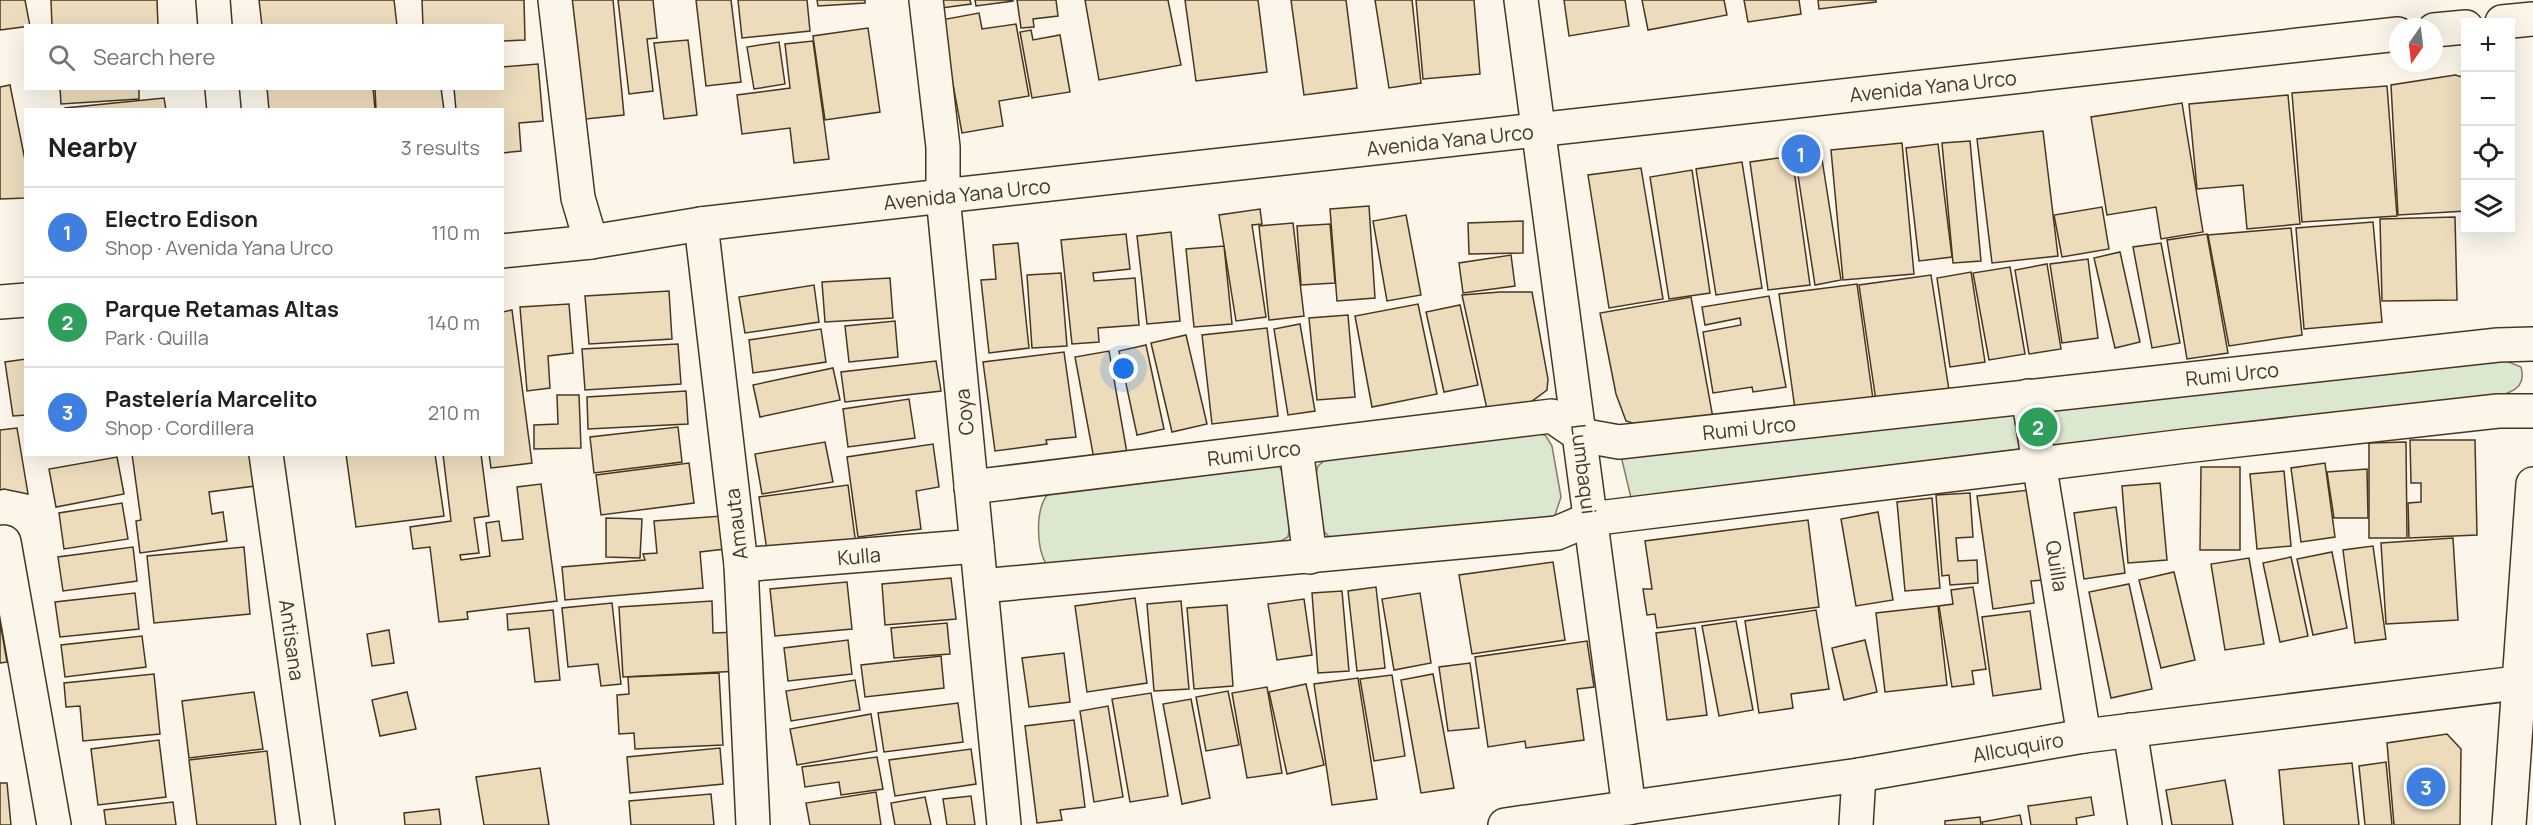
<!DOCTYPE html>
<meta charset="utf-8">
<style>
:root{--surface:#fff;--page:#f6f6f6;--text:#202124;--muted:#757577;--line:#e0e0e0;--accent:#d93025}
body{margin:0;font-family:Manrope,sans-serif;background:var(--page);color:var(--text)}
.controls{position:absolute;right:18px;top:18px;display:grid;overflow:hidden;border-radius:0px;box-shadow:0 6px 24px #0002}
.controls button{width:54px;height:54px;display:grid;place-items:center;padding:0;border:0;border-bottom:2px solid var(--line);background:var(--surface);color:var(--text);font:30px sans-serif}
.compass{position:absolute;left:2389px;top:18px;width:54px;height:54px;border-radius:50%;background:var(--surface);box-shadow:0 6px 24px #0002;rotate:194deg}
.you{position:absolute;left:1124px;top:369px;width:21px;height:21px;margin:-15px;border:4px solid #fff;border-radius:50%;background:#1a73e8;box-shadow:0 0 0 9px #1a73e833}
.badge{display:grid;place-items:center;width:39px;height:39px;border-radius:50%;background:var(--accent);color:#fff;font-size:20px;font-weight:700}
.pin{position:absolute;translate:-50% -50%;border:3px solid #fff;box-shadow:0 2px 6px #0006}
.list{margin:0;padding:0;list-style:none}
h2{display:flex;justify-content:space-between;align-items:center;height:78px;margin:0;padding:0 24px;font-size:26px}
h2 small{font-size:20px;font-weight:400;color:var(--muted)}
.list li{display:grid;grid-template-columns:39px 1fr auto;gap:18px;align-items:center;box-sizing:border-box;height:90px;padding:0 24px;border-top:2px solid var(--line)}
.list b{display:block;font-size:22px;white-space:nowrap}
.list p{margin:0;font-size:20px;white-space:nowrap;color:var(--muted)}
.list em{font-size:20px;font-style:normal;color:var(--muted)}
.icon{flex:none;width:33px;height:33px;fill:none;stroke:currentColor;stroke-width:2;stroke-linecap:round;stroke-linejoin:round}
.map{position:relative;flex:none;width:2533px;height:825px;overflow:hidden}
.search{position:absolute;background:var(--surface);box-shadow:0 6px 24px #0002;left:24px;top:24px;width:480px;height:66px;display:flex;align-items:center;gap:15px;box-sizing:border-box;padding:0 21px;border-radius:0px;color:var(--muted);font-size:22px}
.panel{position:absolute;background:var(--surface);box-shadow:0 6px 24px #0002;left:24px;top:108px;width:480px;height:348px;border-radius:0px}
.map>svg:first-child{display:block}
</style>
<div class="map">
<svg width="2533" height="825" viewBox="0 0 2533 825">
<rect width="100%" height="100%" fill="#fbf6e9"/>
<g fill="#dce7d0" stroke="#887966" stroke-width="1.5">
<path d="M2499,358L2521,367C2526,385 2515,392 2498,396L2037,447L1631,498L1621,456Z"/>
<path d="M1535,431L1546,436L1552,446L1561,497L1554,518L1341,543L1329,537L1321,528L1313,485L1318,466L1331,455Z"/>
<path d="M1279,465C1289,485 1293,516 1288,537L1274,545L1047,565C1036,549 1035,509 1048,494Z"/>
</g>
<g fill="#ecdcbc" stroke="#4a3520" stroke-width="1.5">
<path d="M0,0H25L30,26L0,30Z"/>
<path d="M51,0H157L158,26H52Z"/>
<path d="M259,0H394L397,26H262Z"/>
<path d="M422,0H524L525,40L502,41V26H423Z"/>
<path d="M565,0H613L624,115L576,120Z"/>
<path d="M618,0H653L657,38L647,39L653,91L629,94Z"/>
<path d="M696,0H731L741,82L706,86Z"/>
<path d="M738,0H807L810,31L742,38Z"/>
<path d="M817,0H865V3L818,6Z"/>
<path d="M933,0H970L971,4L934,9Z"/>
<path d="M975,0H1013V1L976,6Z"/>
<path d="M1017,0H1056L1058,16L1033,19L1034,27L1021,28Z"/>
<path d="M1085,0H1168L1181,65L1099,80Z"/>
<path d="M1185,0H1258L1267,72L1196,81Z"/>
<path d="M1291,0H1346L1357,88L1304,95Z"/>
<path d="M1375,0H1412L1421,83L1389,88Z"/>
<path d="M1416,0H1474L1480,74L1423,79Z"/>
<path d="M1564,0H1625L1629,26L1569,36Z"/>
<path d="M1642,0H1724L1727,15L1648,30Z"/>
<path d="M1744,0H1799L1801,14L1748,22Z"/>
<path d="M1818,0H1876V2L1819,9Z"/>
<path d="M979,13L982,29L1016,24L1029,96L999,101L1003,126L962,133L941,20Z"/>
<path d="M868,28L880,112L825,120L813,36Z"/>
<path d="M1031,30L1033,40L1060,35L1070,92L1032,98L1020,32Z"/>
<path d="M688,40L697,115L664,119L654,43Z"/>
<path d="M813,41L829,159L794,163L790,128L742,134L737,95L790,88L785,44Z"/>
<path d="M779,42L785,84L754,89L747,47Z"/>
<path d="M538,64L543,121L519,123L521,151L502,153V110H456L454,88H502V67Z"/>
<path d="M2455,75L2466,78V211L2398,215L2391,85Z"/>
<path d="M10,85L26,165V198L0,199V87Z"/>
<path d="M2387,86L2397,216L2302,222L2292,93Z"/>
<path d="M60,88H139V99L61,104Z"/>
<path d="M267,88H373L375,109L269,110Z"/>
<path d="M375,88H441L444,110H376Z"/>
<path d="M2288,95L2300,224L2247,229L2243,185L2197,189L2189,104Z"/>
<path d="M164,98L166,110H65V108Z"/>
<path d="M2182,103L2203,232L2161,239L2156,207L2107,215L2091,117Z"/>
<path d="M2043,131L2058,256L1992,263L1977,139Z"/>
<path d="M1970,141L1981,261L1953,263L1942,143Z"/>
<path d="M1902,143L1914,274L1843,280L1831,150Z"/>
<path d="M1938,144L1952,257L1919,261L1906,148Z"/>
<path d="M1821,153L1841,280L1815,285L1795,156Z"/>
<path d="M1792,156L1810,285L1768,290L1750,162Z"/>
<path d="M1742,162L1762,288L1716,295L1696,169Z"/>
<path d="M1641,168L1663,299L1609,308L1588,175Z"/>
<path d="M1692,170L1710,293L1669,299L1650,177Z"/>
<path d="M1369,206L1375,298L1337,301L1330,209Z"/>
<path d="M2102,207L2109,249L2062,257L2054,215Z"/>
<path d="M1260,209L1262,224L1252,225L1266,317L1236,321L1219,215Z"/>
<path d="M1406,215L1421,295L1387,301L1373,221Z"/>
<path d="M2455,217L2457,300L2382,301L2380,219Z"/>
<path d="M1523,221V253L1469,254L1468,223Z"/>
<path d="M2373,222L2382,322L2304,329L2296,228Z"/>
<path d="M1293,223L1304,316L1269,320L1259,226Z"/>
<path d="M1330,224L1335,283L1301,285L1297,226Z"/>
<path d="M2291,228L2302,335L2229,346L2208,235Z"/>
<path d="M1171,232L1180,321L1147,324L1137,236Z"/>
<path d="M1126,234L1130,269L1093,273L1094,281L1135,278L1139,325L1098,328L1099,342L1072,344L1061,240Z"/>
<path d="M2207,234L2228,353L2187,359L2167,240Z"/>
<path d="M1018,243L1029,348L989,353L981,280L996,279L993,245Z"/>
<path d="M2161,243L2180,343L2152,348L2133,247Z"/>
<path d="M1224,246L1232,324L1194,327L1186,249Z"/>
<path d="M2120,252L2140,342L2115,348L2094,258Z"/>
<path d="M1511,255L1515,286L1463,293L1459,263Z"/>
<path d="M2088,259L2098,338L2062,343L2050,264Z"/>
<path d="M2047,264L2061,349L2029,354L2015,270Z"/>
<path d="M2010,267L2025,354L1989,360L1973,273Z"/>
<path d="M1971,272L1985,362L1950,367L1937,278Z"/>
<path d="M1061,273L1067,346L1032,348L1027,275Z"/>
<path d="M1931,275L1949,390L1876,401L1859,285Z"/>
<path d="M890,278L893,318L825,322L822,282Z"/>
<path d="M1857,284L1873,399L1795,409L1779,294Z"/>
<path d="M814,285L819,322L745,333L739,297Z"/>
<path d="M669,291L672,339L589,344L585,296Z"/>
<path d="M1500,292H1532L1548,379L1547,390L1528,404L1487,409L1462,295Z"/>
<path d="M1769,296L1786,387L1753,392L1752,387L1713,393L1703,332L1741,325L1740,318L1705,325L1702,307Z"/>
<path d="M1691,297L1713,418L1642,426L1626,421L1616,394L1600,313Z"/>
<path d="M569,304L573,353L548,356L550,388L527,391L520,307Z"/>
<path d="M1418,304L1437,394L1372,407L1355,316Z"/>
<path d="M1460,305L1478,385L1444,392L1426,312Z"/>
<path d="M512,310L532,463L491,468L489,454H502V312Z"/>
<path d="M1348,315L1355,397L1317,400L1309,318Z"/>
<path d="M895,321L898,357L849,362L845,326Z"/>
<path d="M1300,324L1315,411L1288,415L1274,329Z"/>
<path d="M1267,328L1278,416L1212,424L1202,335Z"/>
<path d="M821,329L826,362L753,373L749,340Z"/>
<path d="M1186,335L1207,424L1172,432L1151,343Z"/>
<path d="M678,344L681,384L585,390L582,349Z"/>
<path d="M1146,345L1164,429L1137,435L1119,351Z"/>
<path d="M1109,351L1127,453L1094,459L1075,357Z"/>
<path d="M1064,352L1076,437L1046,440L1047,444L995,451L983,362Z"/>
<path d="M26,359V415L13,416L5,362Z"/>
<path d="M936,361L941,391L845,402L841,372Z"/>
<path d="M833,368L840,400L760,417L753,385Z"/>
<path d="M686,391L688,424L588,429L587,397Z"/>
<path d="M557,395H579L581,448L534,449V425L558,424Z"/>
<path d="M909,399L915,438L848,447L843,409Z"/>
<path d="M678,427L682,462L594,473L590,437Z"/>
<path d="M17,428L28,494L4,489L0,490V430Z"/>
<path d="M2410,440H2475L2477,535L2409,538L2408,503L2421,502V483H2411Z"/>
<path d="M825,442L833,482L762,494L755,454Z"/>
<path d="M2406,442L2407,538H2369V443Z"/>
<path d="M933,444L939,487L916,491L921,529L858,537L847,457Z"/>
<path d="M132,454H250L255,486L209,492L212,514L223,512L227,541L140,553L136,521L141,520Z"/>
<path d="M346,454H435L444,516L356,527Z"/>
<path d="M443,454H481L489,516L474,518L479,553L460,555L461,560L490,556L486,523L499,521L502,541L523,539L517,487L541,484L557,601L467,612L468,619L439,622L430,547L413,549L410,527L451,521Z"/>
<path d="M117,457L124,494L56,507L49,469Z"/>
<path d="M689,463L694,503L601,515L596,475Z"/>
<path d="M2325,463L2335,537L2301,542L2291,468Z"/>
<path d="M2201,467H2240V550H2200Z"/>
<path d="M2367,469L2368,518H2334L2327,472Z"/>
<path d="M2284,471L2291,546L2257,549L2250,474Z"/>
<path d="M2160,483L2167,560L2128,563L2122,486Z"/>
<path d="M848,485L856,545L768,557L759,497Z"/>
<path d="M2029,490L2042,580L2031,581L2034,603L1993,609L1977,496Z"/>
<path d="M1970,493L1973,537L1956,538L1958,561L1977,560L1978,583L1950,585L1949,575L1942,576L1936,495Z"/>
<path d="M1932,498L1940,588L1905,591L1897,502Z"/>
<path d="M122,503L128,539L64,549L59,513Z"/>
<path d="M2116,507L2125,573L2084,579L2074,513Z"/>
<path d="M1878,512L1893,600L1856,606L1841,519Z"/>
<path d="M722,516L725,549L700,552L703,588L565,600L562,567L645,560L643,554L657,553L654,521Z"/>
<path d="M606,518L642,519L640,558L606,557Z"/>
<path d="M1808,520L1819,607L1657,628L1655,614L1647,615L1643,589H1652L1645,541Z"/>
<path d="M2453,538L2458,620L2386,624L2381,543Z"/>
<path d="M2373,546L2386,639L2355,643L2343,550Z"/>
<path d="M133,547L137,581L63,591L58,557Z"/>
<path d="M244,547L250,614L154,623L147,556Z"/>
<path d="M2332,552L2347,628L2313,635L2297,559Z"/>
<path d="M2291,557L2308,636L2280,642L2263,563Z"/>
<path d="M2249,558L2264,644L2225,650L2211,564Z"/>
<path d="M1553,562L1565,640L1472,654L1459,575Z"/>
<path d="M2174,572L2195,660L2161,668L2139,580Z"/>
<path d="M951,578L956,619L885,625L882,584Z"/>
<path d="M847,582L852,629L775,636L770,589Z"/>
<path d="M2129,584L2152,689L2111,698L2089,592Z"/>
<path d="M1376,587L1385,668L1357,671L1348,591Z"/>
<path d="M1973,587L1986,669L1972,671L1974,684L1952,687L1939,606L1953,604L1951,590Z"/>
<path d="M1342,591L1349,671L1318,673L1312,593Z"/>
<path d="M135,593L139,629L60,637L55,602Z"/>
<path d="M1420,593L1431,663L1394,670L1382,599Z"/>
<path d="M1135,598L1147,683L1087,692L1075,606Z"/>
<path d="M1304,599L1312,655L1277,660L1268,604Z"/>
<path d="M712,601L713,633L738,632L740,671L623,677L619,607Z"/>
<path d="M1181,601L1189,689L1154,691L1147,604Z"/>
<path d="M612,603L621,684L601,686L598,664L568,667L562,608Z"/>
<path d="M1227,605L1233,686L1194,689L1187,608Z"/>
<path d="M1938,606L1947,685L1885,692L1876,613Z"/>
<path d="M553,610L560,680L535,682L529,628L508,630L507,614Z"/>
<path d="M1816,610L1829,689L1791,694L1793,708L1759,713L1745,621Z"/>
<path d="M2030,611L2041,689L1993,696L1982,617Z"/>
<path d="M1736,621L1753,710L1719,716L1702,626Z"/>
<path d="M0,622L7,662L0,663Z"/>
<path d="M947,623L950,654L894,658L891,628Z"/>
<path d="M1695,628L1707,715L1667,720L1656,633Z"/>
<path d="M389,630L394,663L372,666L367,634Z"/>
<path d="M142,636L146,667L65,677L61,645Z"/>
<path d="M848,640L852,674L788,681L784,648Z"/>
<path d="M1865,640L1877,692L1844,700L1832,648Z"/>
<path d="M1587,641L1594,687L1577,689L1584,740L1526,748L1525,741L1488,747L1475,657Z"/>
<path d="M1064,653L1070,702L1029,707L1022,658Z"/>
<path d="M941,656L944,688L865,697L861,665Z"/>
<path d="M1470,663L1479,728L1448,731L1439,667Z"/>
<path d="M719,673L723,745L635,749L634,733L619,734L617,695L629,694L628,677Z"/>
<path d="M154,674L160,734L83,741L80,706L66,707L64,683Z"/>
<path d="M1433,674L1454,788L1421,793L1401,680Z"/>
<path d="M1392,675L1405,756L1374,761L1360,679Z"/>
<path d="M1358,678L1377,799L1332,805L1314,684Z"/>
<path d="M855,680L860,710L791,721L786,691Z"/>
<path d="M1306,684L1324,765L1287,774L1269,692Z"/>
<path d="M1267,687L1282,773L1247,778L1232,693Z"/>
<path d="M1228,691L1239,745L1206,751L1196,697Z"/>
<path d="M254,692L263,749L189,758L182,701Z"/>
<path d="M407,692L416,729L380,736L372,700Z"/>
<path d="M1151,693L1168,796L1130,802L1112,699Z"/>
<path d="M1191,699L1210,798L1182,804L1163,704Z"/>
<path d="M958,703L963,742L884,752L878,713Z"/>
<path d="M1108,706L1123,797L1094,802L1080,711Z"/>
<path d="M871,714L877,751L797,765L790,729Z"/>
<path d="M1074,720L1085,807L1060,810L1062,820L1037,823L1025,726Z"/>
<path d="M2447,734L2461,749L2460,825H2394L2387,743Z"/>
<path d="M159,740L166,797L98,805L91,749Z"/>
<path d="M720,748L723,784L630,793L627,757Z"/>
<path d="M971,749L976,784L895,796L889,760Z"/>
<path d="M267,751L276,825H197L189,760Z"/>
<path d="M877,757L883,789L841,795L839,782L805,787L802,767Z"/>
<path d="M2386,762L2392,825H2365L2359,766Z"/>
<path d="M2352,763L2359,825H2284L2279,770Z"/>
<path d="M540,768L549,825H484L476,777Z"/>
<path d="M2225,780L2233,825H2172L2166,790Z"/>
<path d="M0,783H7L11,825H0Z"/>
<path d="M876,792L881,825H810L806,803Z"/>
<path d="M711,794L714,825H631L629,801Z"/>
<path d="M971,796L975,825H947L943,799Z"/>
<path d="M925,797L931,825H895L891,803Z"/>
<path d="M2091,797L2094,815L2076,818L2077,825H2031L2028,806Z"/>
<path d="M173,802L176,825H106L104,810Z"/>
<path d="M439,809L441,825H405L404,813Z"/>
<path d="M2020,815L2022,825H1983L1982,822Z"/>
<path d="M1980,817L1981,825H1945V821Z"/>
</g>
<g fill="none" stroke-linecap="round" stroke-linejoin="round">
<g stroke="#4a3520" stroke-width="36">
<g id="minor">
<path d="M213,0L215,26"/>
<path d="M555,0L578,198L591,242"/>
<path d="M926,0L943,147V196L1004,825"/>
<path d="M1521,0L1629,808"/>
<path d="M2502,22L2533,19"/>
<path d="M2434,30L2466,27"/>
<path d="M222,88L224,110"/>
<path d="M701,224L741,565L753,825"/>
<path d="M502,251L591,242L701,224L943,196L2398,34"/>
<path d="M0,302L26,300"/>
<path d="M2028,396L2084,736"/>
<path d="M1296,448L1310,557"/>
<path d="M266,454L318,825"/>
<path d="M971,487L1552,416L1580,435L1619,442L2498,345L2533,344"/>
<path d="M4,542L54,825"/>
<path d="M741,565L977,546"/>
<path d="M981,586L1557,533L1590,519L2185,446L2498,411H2533"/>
<path d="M2130,730L2145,825"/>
<path d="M1505,825L1859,775L2084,736L2533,681"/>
<path d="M1856,825L1859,775"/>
<path d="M2509,825L2533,484"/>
</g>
</g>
<use href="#minor" stroke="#fbf6e9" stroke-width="33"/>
</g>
<g text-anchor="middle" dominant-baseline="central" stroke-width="4.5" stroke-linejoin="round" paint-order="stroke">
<g font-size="20" fill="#4a3520" stroke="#fbf6e9">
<text transform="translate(1933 86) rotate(-6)">Avenida Yana Urco</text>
<text transform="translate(1450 140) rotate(-6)">Avenida Yana Urco</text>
<text transform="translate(967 194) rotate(-6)">Avenida Yana Urco</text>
<text transform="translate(2232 374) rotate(-6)">Rumi Urco</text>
<text transform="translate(964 412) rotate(-96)">Coya</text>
<text transform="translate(1749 428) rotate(-6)">Rumi Urco</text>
<text transform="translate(1254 453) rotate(-7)">Rumi Urco</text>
<text transform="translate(1584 469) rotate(83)">Lumbaqui</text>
<text transform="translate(736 524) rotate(-97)">Amauta</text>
<text transform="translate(859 556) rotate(-5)">Kulla</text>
<text transform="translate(2057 566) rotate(81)">Quilla</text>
<text transform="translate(292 640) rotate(82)">Antisana</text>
<text transform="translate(2018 747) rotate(-10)">Allcuquiro</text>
</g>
</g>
</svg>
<div class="controls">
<button>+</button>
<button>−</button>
<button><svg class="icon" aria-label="locate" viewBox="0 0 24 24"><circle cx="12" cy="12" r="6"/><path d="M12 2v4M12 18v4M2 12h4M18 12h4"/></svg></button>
<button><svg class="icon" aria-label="layers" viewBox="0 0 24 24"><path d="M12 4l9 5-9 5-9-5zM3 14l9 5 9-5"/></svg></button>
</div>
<svg class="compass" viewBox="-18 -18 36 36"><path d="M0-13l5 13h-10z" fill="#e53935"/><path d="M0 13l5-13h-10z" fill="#757577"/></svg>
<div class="you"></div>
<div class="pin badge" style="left:1801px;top:154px;background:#3f7fe0">1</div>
<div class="pin badge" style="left:2038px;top:427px;background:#2e9e5b">2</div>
<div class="pin badge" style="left:2426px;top:787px;background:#3f7fe0">3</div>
<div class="search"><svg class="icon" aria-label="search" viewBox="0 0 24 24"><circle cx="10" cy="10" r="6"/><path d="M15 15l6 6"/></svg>Search here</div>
<section class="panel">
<h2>Nearby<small>3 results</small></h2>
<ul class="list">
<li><span class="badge" style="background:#3f7fe0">1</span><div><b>Electro Edison</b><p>Shop · Avenida Yana Urco</p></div><em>110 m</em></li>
<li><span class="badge" style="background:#2e9e5b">2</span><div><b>Parque Retamas Altas</b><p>Park · Quilla</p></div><em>140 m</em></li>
<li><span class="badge" style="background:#3f7fe0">3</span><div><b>Pastelería Marcelito</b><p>Shop · Cordillera</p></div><em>210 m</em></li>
</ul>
</section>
</div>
